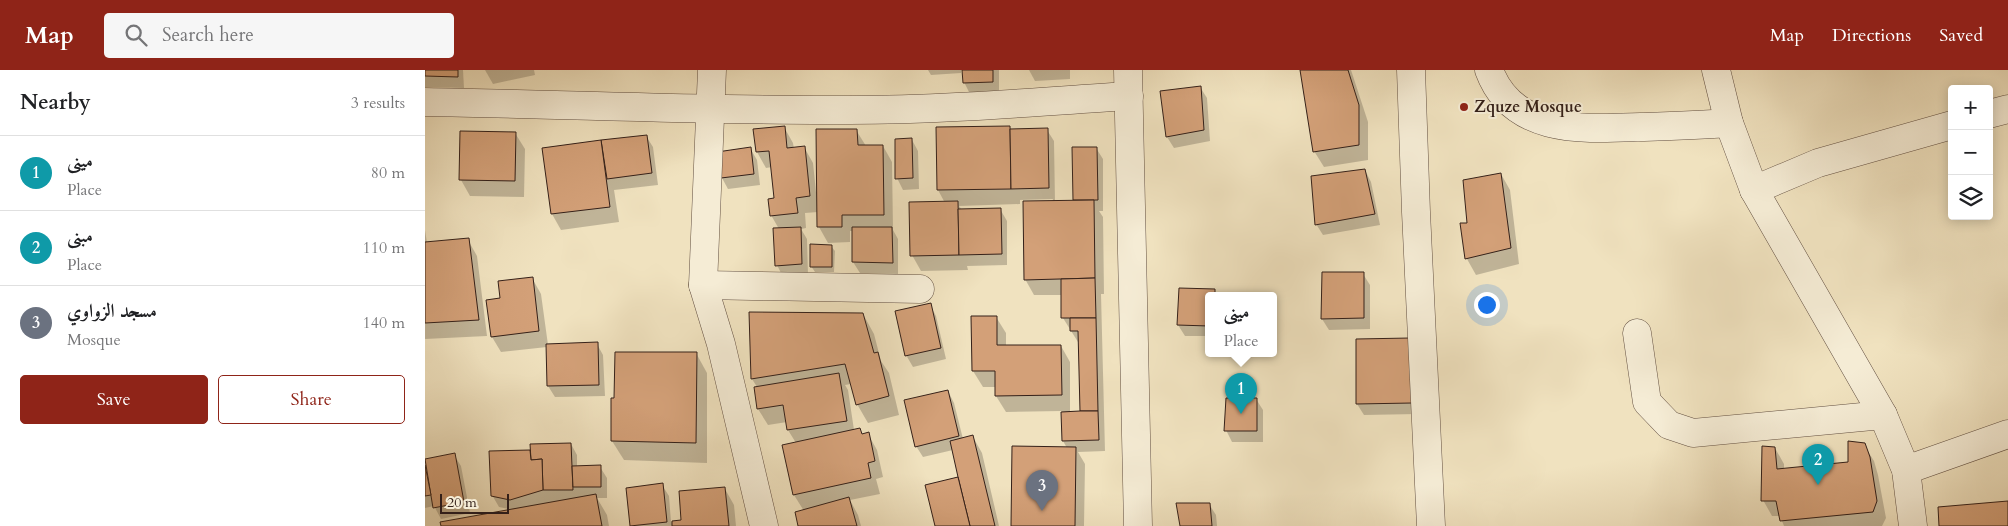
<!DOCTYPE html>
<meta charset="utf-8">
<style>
:root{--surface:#fff;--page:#f6f6f6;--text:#202124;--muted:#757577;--line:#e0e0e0;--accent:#8f2418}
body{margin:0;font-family:Cardo,Amiri,serif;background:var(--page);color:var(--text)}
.controls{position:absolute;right:15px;top:15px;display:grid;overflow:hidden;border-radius:5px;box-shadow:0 2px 12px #0003}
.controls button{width:45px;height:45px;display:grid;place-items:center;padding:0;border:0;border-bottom:1px solid var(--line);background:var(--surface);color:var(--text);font:25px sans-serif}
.scale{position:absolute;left:15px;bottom:12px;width:69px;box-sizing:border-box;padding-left:5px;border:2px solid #342019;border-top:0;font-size:14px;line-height:18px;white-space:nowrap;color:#342019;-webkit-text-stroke:4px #f5ecd5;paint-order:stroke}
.you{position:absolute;left:1061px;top:234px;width:18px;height:18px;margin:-12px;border:4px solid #fff;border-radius:50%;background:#1a73e8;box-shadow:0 0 0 8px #1a73e833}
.badge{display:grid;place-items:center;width:32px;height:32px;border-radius:50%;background:var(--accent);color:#fff;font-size:16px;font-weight:700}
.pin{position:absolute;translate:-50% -41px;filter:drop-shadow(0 1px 2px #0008)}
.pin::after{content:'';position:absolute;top:26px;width:18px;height:15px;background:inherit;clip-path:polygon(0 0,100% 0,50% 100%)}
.popup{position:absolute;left:780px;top:222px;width:72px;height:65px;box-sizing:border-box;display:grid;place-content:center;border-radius:5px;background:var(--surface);filter:drop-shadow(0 1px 4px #0005);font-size:16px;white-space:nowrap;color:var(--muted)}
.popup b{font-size:19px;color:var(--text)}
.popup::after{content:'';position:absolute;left:50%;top:100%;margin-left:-10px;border:10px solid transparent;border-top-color:var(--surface)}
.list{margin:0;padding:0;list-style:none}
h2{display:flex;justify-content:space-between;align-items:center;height:65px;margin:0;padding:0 20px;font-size:21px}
h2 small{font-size:16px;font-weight:400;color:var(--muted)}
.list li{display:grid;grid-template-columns:32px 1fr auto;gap:15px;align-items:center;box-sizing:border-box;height:75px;padding:0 20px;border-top:1px solid var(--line)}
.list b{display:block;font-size:19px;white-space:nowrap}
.list p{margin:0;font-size:16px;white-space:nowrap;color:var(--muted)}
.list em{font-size:16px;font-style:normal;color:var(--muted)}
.actions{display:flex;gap:10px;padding:15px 20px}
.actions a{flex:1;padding:11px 0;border:1px solid var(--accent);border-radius:5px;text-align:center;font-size:18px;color:var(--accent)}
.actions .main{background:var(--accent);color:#fff}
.icon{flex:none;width:28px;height:28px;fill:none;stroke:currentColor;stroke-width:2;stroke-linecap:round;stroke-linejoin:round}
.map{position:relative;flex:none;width:1583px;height:456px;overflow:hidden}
header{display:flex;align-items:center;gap:30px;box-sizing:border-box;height:70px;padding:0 25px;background:var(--accent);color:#fff}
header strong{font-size:24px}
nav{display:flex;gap:28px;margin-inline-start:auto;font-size:18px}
.search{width:350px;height:45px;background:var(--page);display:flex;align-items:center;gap:12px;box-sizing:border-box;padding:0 18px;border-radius:5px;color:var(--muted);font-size:19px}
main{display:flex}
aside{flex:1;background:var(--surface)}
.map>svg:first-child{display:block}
</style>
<header>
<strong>Map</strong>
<div class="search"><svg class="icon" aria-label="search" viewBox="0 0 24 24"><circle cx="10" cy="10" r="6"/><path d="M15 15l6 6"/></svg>Search here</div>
<nav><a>Map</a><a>Directions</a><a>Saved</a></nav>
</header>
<main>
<aside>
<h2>Nearby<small>3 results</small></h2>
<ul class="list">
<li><span class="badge" style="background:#0f9aa8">1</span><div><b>مينى</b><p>Place</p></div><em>80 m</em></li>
<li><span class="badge" style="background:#0f9aa8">2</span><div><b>مبنى</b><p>Place</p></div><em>110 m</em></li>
<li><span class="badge" style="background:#6b7280">3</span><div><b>مسجد الزواوي</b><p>Mosque</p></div><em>140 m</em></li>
</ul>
<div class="actions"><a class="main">Save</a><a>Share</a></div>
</aside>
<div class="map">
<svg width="1583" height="456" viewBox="0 0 1583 456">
<rect width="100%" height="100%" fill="#f0e2bf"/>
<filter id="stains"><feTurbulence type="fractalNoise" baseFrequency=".004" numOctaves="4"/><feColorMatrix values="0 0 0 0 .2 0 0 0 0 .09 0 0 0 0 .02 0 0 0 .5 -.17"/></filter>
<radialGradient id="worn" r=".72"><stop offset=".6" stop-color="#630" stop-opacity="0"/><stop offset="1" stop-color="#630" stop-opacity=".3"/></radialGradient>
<g fill="#0003">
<path d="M0,0H38L39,18L0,17Z"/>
<path d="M60,0H109L110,5L68,14Z"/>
<path d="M503,0H536V3L506,5Z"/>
<path d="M539,0H574V23L545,24L539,12Z"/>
<path d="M604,0H645V9L610,11Z"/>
<path d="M876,0H926L943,52V90L899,97L889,81Z"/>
<path d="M775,17L782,28L785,71L749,78L742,67Z"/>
<path d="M359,57L368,73L369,79L379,77L388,93L391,122H393L431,60L441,76H458L467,92L468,160L473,169V204L435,203L428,192V161H425V172L403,173L394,157L393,142L380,143L381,158L376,159L382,169L383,205L358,207L352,195L354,159L346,145L351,129L347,97L341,98L332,82Z"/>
<path d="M584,57L586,60H622L629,71L630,132H650L649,130L671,78L678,89V141H674L678,147L679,224H676L680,381L653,382L660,394L659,456H587L642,378L638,371L637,341L581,342L571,326V317H558L548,301L571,247L581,263V277L636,276L645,292V343L656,342L655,272H653L638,248L637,225H609L600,209L628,129L595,130V134L534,136L537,140L575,139L582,151V195L542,196L543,200L496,201L487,185L520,133L513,120L512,59Z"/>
<path d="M36,62L90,63L100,79L99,127L45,126L36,110Z"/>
<path d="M221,66L228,77L233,115L189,120L194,152L136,160L127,144L118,79Z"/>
<path d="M487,70L493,81L494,119L478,120L472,108Z"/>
<path d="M325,78L332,90L335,115L303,119L297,108Z"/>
<path d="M940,100L946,112L955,155L898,165L891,154Z"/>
<path d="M1076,104L1085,120L1094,194L1051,205L1042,189L1037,155H1044Z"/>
<path d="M0,160L2,173L43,170L52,186L62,266L0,269Z"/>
<path d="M406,176L410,181L409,202H390L386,196Z"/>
<path d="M938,204L945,215V259L904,260L897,249Z"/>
<path d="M107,208L116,224L123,275L172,274L178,285L180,326L130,327L123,316L122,277L76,282L67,267L76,229Z"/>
<path d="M755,219L789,220L792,225H784V266H760L753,255Z"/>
<path d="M505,235L511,246L521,289L488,297L481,285Z"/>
<path d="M325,244H438L449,264L456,291L464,303L474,345L443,353L432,334L426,314L420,315L423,320L429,360L434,359L438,365L443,364L452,380L458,407L451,409L455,424L425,430L433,445L436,456H375L379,441L369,425L358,376L371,373L363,360L362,352L343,355L333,339L330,318L332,317L327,309Z"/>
<path d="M984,269L993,344L939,345L932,334Z"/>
<path d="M271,283L282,303V393L199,390L187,371Z"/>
<path d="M523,321L529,333L538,369L548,367L557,383L574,456H511L536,413L528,380L498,387L491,376Z"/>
<path d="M831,329L838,340V372H807L801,360Z"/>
<path d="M146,374L152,385V397H175L182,408V428H172L182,445L184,456H17L89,440L74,437L67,425L65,382L107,381Z"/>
<path d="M1439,375L1449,391L1453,405L1461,448L1457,456H1359L1355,446H1347L1338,430L1350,378L1359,394V399L1424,393Z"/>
<path d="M29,385L36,396L45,443L16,449L9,436L0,438V388L1,390Z"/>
<path d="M237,415L244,426L246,452L258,451L300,419L309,435L311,456H206L202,419Z"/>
<path d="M784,434L791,445L792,456H756Z"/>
</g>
<g fill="#d3a078" stroke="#342019">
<path d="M0,0H33V7L0,6Z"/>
<path d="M537,0H568V12L538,13Z"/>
<path d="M875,0H923L934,35V75L888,82Z"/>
<path d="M776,16L779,60L741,67L735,21Z"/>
<path d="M360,56L362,78L380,76L385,126L371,128L373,143L345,146L343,129L349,128L344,81L331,82L328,59Z"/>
<path d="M585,56L586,119L512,120L511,57Z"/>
<path d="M623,58L624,118L586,119L585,59Z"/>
<path d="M391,59H432L433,75H458L459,145H417V157H392Z"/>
<path d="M35,61L91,62L90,111L34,110Z"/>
<path d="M222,65L227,103L182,109L176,70Z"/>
<path d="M487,68L488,108L470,109V69Z"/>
<path d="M176,70L185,137L126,144L117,78Z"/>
<path d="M326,77L329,104L296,108L292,82Z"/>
<path d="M647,77H672L673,130H648Z"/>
<path d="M940,99L950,144L890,155L886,106Z"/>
<path d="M1076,103L1086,178L1040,189L1035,153H1042L1038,110Z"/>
<path d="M669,130L670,208L599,210L598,131Z"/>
<path d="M533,131L534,185L485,186L484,132Z"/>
<path d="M576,138L577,184L534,185L533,139Z"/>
<path d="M376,157L377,194L350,196L348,158Z"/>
<path d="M427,157H467L468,193L427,192Z"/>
<path d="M44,168L54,250L0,253V172Z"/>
<path d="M385,174L407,175V197H385Z"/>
<path d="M897,202H939V248L896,249Z"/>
<path d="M108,207L114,261L66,267L61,230L75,228L73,211Z"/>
<path d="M670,208L671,248H636V209Z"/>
<path d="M754,218L790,219V225H784V256L752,255Z"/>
<path d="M506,233L516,278L480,286L470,241Z"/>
<path d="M324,242L438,243L449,283L453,282L464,326L431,335L420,294L326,309Z"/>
<path d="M546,246H572V275H636L637,325L570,326V301H547Z"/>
<path d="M645,248H671L673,341H655L653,261H645Z"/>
<path d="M985,268L987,333L931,334V269Z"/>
<path d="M173,272L174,315L122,316L121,274Z"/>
<path d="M190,282H272L271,373L186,371V328H189Z"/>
<path d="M414,303L422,351L362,360L358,335L332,339L329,317Z"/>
<path d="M523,320L534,366L490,377L479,330Z"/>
<path d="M801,328H832V361H799Z"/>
<path d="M655,341H673L674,370L637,371L636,342Z"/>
<path d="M435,358L437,364L444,362L450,391L443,393L446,408L368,425L357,375Z"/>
<path d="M548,365L570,456H545L533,407L525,371Z"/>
<path d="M1423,371L1440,373L1445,387L1452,431L1448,442L1355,451L1351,431H1336L1337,376L1350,377L1352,399L1423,392Z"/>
<path d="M146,373L148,420H118L117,389L106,390L105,374Z"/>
<path d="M587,376L651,377L650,456H586Z"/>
<path d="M105,380L106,390L117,389L118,420L85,430L66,426L64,381Z"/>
<path d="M30,383L39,432L8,438L0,389Z"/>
<path d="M0,395L6,425L0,426Z"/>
<path d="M176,395V417H148L147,396Z"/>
<path d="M533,407L545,456H510L500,415Z"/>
<path d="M238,413L242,452L205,456L201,418Z"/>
<path d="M300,417L304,456H247V451L256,450L254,421Z"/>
<path d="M171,424L177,456H16L15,452Z"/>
<path d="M424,427L432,456H373L370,442Z"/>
<path d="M1583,431V456H1514L1513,437Z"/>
<path d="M751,433H785L787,456H755Z"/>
</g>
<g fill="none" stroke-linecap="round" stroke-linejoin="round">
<g stroke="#635042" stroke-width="29">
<g id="street">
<path d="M287,0L278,215L296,274L339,456"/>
<path d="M703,0L713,456"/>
<path d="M986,0L991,142L1006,456"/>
<path d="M1064,0C1088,65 1159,59 1216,57C1245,56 1275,55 1304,53"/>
<path d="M1291,0L1304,53L1329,120L1458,345L1481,400L1488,456"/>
<path d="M0,32C141,34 283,41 424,40C518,40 611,32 704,26"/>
<path d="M1564,44L1583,39"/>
<path d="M1329,120L1393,93L1527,55"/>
<path d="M278,215L495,219"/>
<path d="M1212,263L1222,332L1244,355L1268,363L1458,345"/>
<path d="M1481,400L1583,364"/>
</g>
</g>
<use href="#street" stroke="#f5ecd5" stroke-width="28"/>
</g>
<circle fill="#8f2418" stroke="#f5ecd5" stroke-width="2" cx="1039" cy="37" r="5"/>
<g text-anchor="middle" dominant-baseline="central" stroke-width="4" stroke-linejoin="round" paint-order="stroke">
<g font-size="16" font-weight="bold" fill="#342019" stroke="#f5ecd5" text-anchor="start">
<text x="1049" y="37">Zquze Mosque</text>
</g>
</g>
<rect width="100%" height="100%" filter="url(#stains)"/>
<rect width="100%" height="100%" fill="url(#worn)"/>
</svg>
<div class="controls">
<button>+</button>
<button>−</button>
<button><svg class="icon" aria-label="layers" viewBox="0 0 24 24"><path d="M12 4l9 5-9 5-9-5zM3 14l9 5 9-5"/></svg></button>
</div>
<div class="scale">20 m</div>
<div class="you"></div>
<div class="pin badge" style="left:816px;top:344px;background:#0f9aa8">1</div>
<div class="popup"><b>مينى</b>Place</div>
<div class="pin badge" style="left:1393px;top:415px;background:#0f9aa8">2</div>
<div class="pin badge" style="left:617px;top:441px;background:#6b7280">3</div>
</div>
</main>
